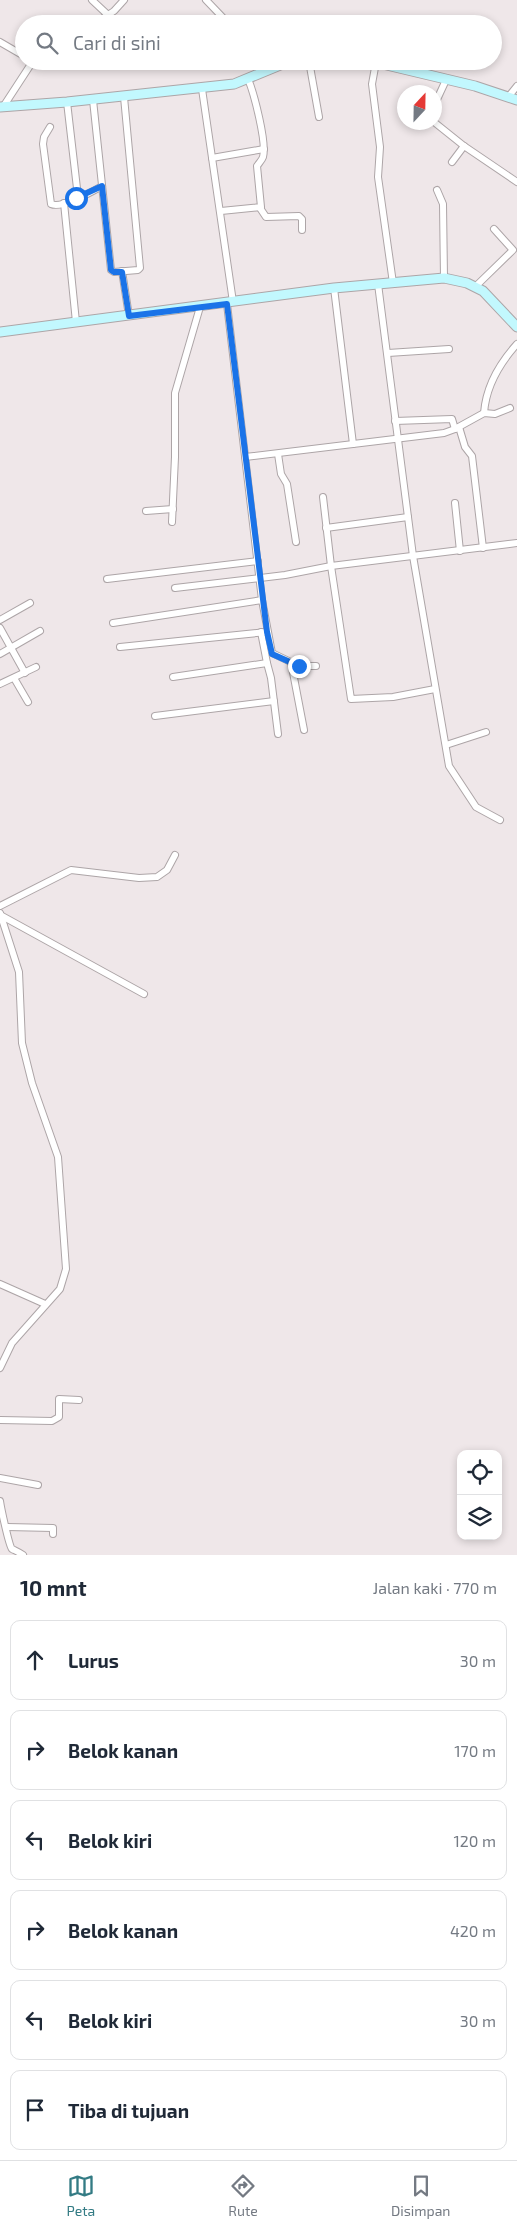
<!DOCTYPE html>
<html lang="id">
<meta charset="utf-8">
<style>
:root{--surface:#fff;--page:#f6f6f7;--text:#1f2937;--muted:#747a83;--line:#e0e1e3;--accent:#337b84}
body{margin:0;font-family:"Exo 2",sans-serif;background:var(--page);color:var(--text)}
.controls{position:absolute;right:15px;bottom:15px;display:grid;overflow:hidden;border-radius:10px;box-shadow:0 2px 8px #0003}
.controls button{width:45px;height:45px;display:grid;place-items:center;padding:0;border:0;border-bottom:1px solid var(--line);background:var(--surface);color:var(--text);font:25px sans-serif}
.compass{position:absolute;left:397px;top:85px;width:45px;height:45px;border-radius:50%;background:var(--surface);box-shadow:0 2px 8px #0003;rotate:22deg}
.stop{position:absolute;width:15px;height:15px;margin:-11px;border:4px solid #1a73e8;border-radius:50%;background:#fff}
.stop.end{background:#1a73e8;border-color:#fff;box-shadow:0 1px 5px #0008}
.list{margin:0;padding:0;list-style:none}
h2{display:flex;justify-content:space-between;align-items:center;height:65px;margin:0;padding:0 20px;font-size:21px}
h2 small{font-size:16px;font-weight:400;color:var(--muted)}
.list li{display:grid;grid-template-columns:32px 1fr auto;gap:15px;align-items:center;box-sizing:border-box;height:80px;margin:0 10px 10px;padding:0 10px;border:1px solid var(--line);border-radius:10px}
.list b{display:block;font-size:19px;white-space:nowrap}
.list em{font-size:16px;font-style:normal;color:var(--muted)}
.icon{flex:none;width:28px;height:28px;fill:none;stroke:currentColor;stroke-width:2;stroke-linecap:round;stroke-linejoin:round}
.map{position:relative;flex:none;width:517px;height:1555px;overflow:hidden}
.search{position:absolute;background:var(--surface);box-shadow:0 2px 8px #0003;left:15px;right:15px;top:15px;height:55px;display:flex;align-items:center;gap:12px;box-sizing:border-box;padding:0 18px;border-radius:28px;color:var(--muted);font-size:19px}
.sheet{height:605px;background:var(--surface)}
nav{display:flex;justify-content:space-around;align-items:center;box-sizing:border-box;height:70px;border-top:1px solid var(--line);background:var(--surface);font-size:14px;color:var(--muted)}
nav a{display:grid;justify-items:center;gap:2px}
nav .on{color:var(--accent)}
.map>svg:first-child{display:block}
</style>
<div class="map">
<svg width="517" height="1555" viewBox="0 0 517 1555">
<rect width="100%" height="100%" fill="#efe7e9"/>
<g fill="none" stroke-linecap="round" stroke-linejoin="round">
<g stroke="#ada5a7" stroke-width="8">
<g id="street">
<path d="M92,0L108,15"/>
<path d="M206,0L229,24"/>
<path d="M94,24L114,11L124,0"/>
<path d="M0,42L24,56"/>
<path d="M261,61L268,69"/>
<path d="M309,61L319,117"/>
<path d="M376,62L372,84L380,147L378,177L393,283"/>
<path d="M202,89L233,302"/>
<path d="M509,96L517,86"/>
<path d="M93,100L111,270L114,272L138,270L140,268L124,97"/>
<path d="M67,102L78,197"/>
<path d="M434,106L446,80"/>
<path d="M3,107L33,61"/>
<path d="M434,122L464,146L517,182"/>
<path d="M50,127L44,137L43,144L51,204C62,209 91,192 102,186"/>
<path d="M212,158L264,149"/>
<path d="M452,162L464,146"/>
<path d="M437,190L443,204L444,278"/>
<path d="M64,203L76,322"/>
<path d="M260,208L266,217L299,216L302,219V230"/>
<path d="M221,211L261,207L257,166C259,163 262,160 263,157C267,143 254,93 248,79"/>
<path d="M122,271L129,316"/>
<path d="M378,284L413,556L449,766L476,807L500,820"/>
<path d="M475,287L513,250L494,229"/>
<path d="M334,288L353,444"/>
<path d="M227,304L262,600L272,653L299,666H316"/>
<path d="M388,353L449,349"/>
<path d="M484,413C486,386 499,364 517,344"/>
<path d="M395,421L452,419L455,429"/>
<path d="M459,427L465,447L472,456L483,548"/>
<path d="M278,454L281,474L287,484L296,542"/>
<path d="M245,457L444,433L455,429L484,413L495,414L510,408"/>
<path d="M323,497L331,566L351,699L393,697L435,689"/>
<path d="M455,503L460,551"/>
<path d="M146,511L173,509"/>
<path d="M172,522L175,457V393L200,307"/>
<path d="M326,528L408,517"/>
<path d="M107,579L258,561"/>
<path d="M175,588L285,575L331,566L517,543"/>
<path d="M0,620L30,603"/>
<path d="M113,623L262,600"/>
<path d="M0,628L25,673"/>
<path d="M120,647L267,632"/>
<path d="M0,654L40,631"/>
<path d="M291,662L304,730"/>
<path d="M267,663L271,678L278,734"/>
<path d="M173,677L267,663L261,632"/>
<path d="M14,678L28,702"/>
<path d="M0,684L36,667"/>
<path d="M155,716L274,701"/>
<path d="M446,745L486,732"/>
<path d="M0,906L71,870L139,878L157,877L167,870L175,855"/>
<path d="M2,916L144,994"/>
<path d="M0,1284L45,1304"/>
<path d="M0,1368L12,1343L60,1289L66,1269L58,1157L32,1083L22,1043L19,972L0,913"/>
<path d="M0,1420L52,1421L59,1417V1399L79,1400"/>
<path d="M0,1478L38,1485"/>
<path d="M0,1501C1,1508 9,1546 12,1549C16,1551 19,1552 23,1555"/>
<path d="M7,1527L53,1528V1534"/>
</g>
</g>
<g stroke="#ada5a7" stroke-width="11">
<g id="secondary">
<path d="M370,61L475,86L517,100"/>
<path d="M0,107L67,102L234,84L290,61"/>
<path d="M0,332L334,288L444,278L467,283L483,291L517,327"/>
</g>
</g>
<use href="#street" stroke="#fff" stroke-width="6"/>
<use href="#secondary" stroke="#c2f8fe" stroke-width="9"/>
</g>
<g fill="none" stroke-linecap="round" stroke-linejoin="round">
<path stroke="#1a73e8" stroke-width="6" d="M76,198L102,186L111,270L114,272H122L129,316L227,304L267,632L272,654L299,666"/>
</g>
</svg>
<div class="controls">
<button><svg class="icon" aria-label="locate" viewBox="0 0 24 24"><circle cx="12" cy="12" r="6"/><path d="M12 2v4M12 18v4M2 12h4M18 12h4"/></svg></button>
<button><svg class="icon" aria-label="layers" viewBox="0 0 24 24"><path d="M12 4l9 5-9 5-9-5zM3 14l9 5 9-5"/></svg></button>
</div>
<svg class="compass" viewBox="-18 -18 36 36"><path d="M0-13l5 13h-10z" fill="#e53935"/><path d="M0 13l5-13h-10z" fill="#747a83"/></svg>
<div class="stop" style="left:76px;top:198px"></div>
<div class="stop end" style="left:299px;top:666px"></div>
<div class="search"><svg class="icon" aria-label="search" viewBox="0 0 24 24"><circle cx="10" cy="10" r="6"/><path d="M15 15l6 6"/></svg>Cari di sini</div>
</div>
<section class="sheet">
<h2>10 mnt<small>Jalan kaki · 770 m</small></h2>
<ul class="list">
<li><svg class="icon" aria-label="ahead" viewBox="0 0 24 24"><path d="M12 20V5M6 11l6-6 6 6"/></svg><div><b>Lurus</b></div><em>30 m</em></li>
<li><svg class="icon" aria-label="right" viewBox="0 0 24 24"><path d="M7 20v-9h11M14 6l5 5-5 5"/></svg><div><b>Belok kanan</b></div><em>170 m</em></li>
<li><svg class="icon" aria-label="left" viewBox="0 0 24 24"><path d="M17 20v-9H6M10 6l-5 5 5 5"/></svg><div><b>Belok kiri</b></div><em>120 m</em></li>
<li><svg class="icon" aria-label="right" viewBox="0 0 24 24"><path d="M7 20v-9h11M14 6l5 5-5 5"/></svg><div><b>Belok kanan</b></div><em>420 m</em></li>
<li><svg class="icon" aria-label="left" viewBox="0 0 24 24"><path d="M17 20v-9H6M10 6l-5 5 5 5"/></svg><div><b>Belok kiri</b></div><em>30 m</em></li>
<li><svg class="icon" aria-label="arrive" viewBox="0 0 24 24"><path d="M6 21V4h12l-3 4 3 4H6"/></svg><div><b>Tiba di tujuan</b></div></li>
</ul>
</section>
<nav>
<a class="on"><svg class="icon" aria-label="map" viewBox="0 0 24 24"><path d="M3 6l6-2 6 2 6-2v14l-6 2-6-2-6 2zM9 4v14M15 6v14"/></svg>Peta</a>
<a><svg class="icon" aria-label="directions" viewBox="0 0 24 24"><path d="M12 3l9 9-9 9-9-9zM9 14v-3h6M13 9l2 2-2 2"/></svg>Rute</a>
<a><svg class="icon" aria-label="saved" viewBox="0 0 24 24"><path d="M7 4h10v16l-5-4-5 4z"/></svg>Disimpan</a>
</nav>
